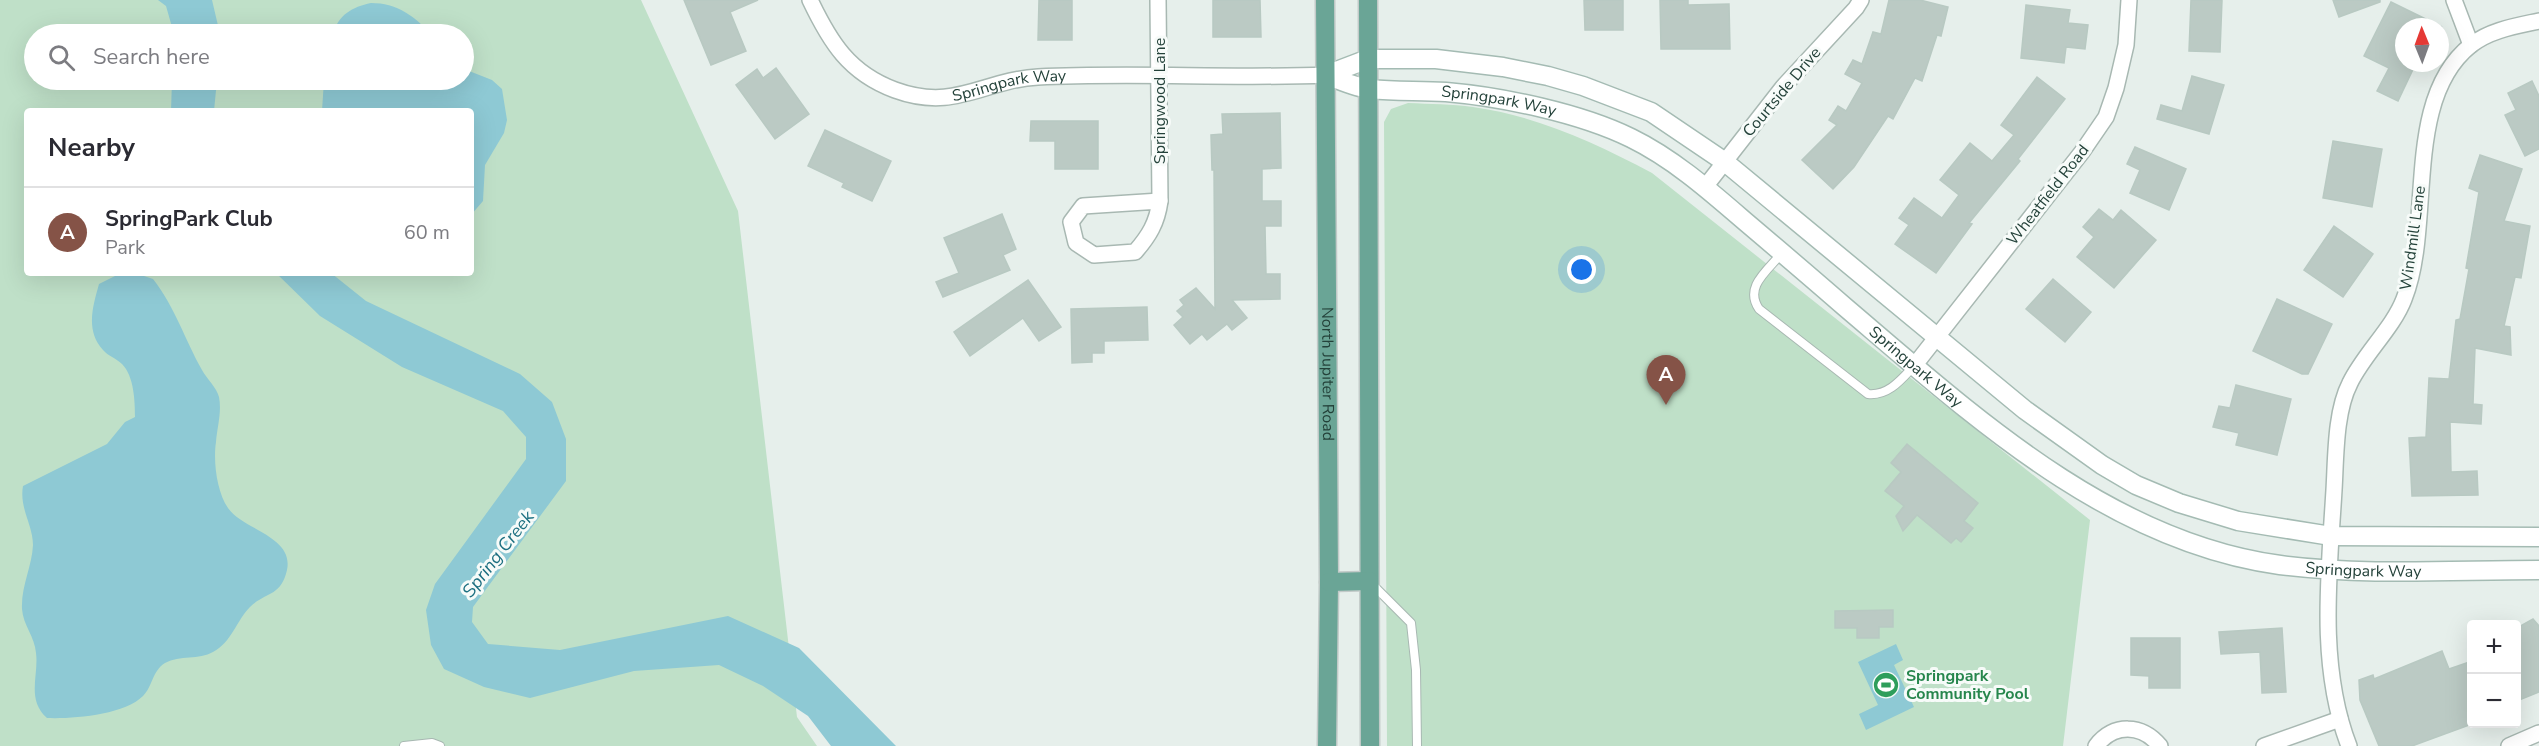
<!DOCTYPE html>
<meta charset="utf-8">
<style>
:root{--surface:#fff;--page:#f7f7f7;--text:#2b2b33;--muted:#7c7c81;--line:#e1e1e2;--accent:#855347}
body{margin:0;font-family:"Nunito Sans",sans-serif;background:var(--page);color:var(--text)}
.controls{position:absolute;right:18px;bottom:18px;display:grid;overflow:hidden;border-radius:6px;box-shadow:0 6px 24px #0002}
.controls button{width:54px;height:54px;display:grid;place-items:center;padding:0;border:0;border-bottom:2px solid var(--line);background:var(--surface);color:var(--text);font:30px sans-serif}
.compass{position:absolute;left:2395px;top:18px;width:54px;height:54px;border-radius:50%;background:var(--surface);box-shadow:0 6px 24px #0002;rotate:359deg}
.you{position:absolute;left:1582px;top:270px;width:21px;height:21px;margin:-15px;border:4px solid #fff;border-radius:50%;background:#1a73e8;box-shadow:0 0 0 9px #1a73e833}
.badge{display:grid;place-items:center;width:39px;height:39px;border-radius:50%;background:var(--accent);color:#fff;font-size:20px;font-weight:700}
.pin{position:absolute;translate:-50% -50px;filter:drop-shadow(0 2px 3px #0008)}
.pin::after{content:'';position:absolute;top:32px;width:21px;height:18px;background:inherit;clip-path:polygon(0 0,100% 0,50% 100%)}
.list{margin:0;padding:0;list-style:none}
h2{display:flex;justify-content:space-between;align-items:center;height:78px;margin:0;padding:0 24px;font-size:26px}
h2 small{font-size:20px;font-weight:400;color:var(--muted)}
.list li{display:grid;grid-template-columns:39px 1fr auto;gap:18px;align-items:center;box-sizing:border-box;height:90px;padding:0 24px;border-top:2px solid var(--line)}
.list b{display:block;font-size:22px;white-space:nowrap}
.list p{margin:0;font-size:20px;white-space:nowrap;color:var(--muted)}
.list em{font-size:20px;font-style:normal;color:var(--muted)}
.icon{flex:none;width:33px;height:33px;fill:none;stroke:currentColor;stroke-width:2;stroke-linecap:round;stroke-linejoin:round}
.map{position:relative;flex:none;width:2539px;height:746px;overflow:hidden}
.search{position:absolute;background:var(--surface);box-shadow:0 6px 24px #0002;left:24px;top:24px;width:450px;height:66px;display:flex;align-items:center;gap:15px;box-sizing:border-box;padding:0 21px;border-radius:33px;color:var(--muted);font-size:22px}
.panel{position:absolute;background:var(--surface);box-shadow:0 6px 24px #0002;left:24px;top:108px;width:450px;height:168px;border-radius:6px}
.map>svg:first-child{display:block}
</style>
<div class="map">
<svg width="2539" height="746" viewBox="0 0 2539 746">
<rect width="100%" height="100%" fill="#e6efeb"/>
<g fill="#bfe0c8" fill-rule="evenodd">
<path d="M0,0H641L738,211L797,717L817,746H0ZM34,34H464V80H34ZM27,111H471V273H27Z"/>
<path d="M1408,103C1430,104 1452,104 1473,107C1537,116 1595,143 1652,173L2090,520L2063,746H1387L1384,122L1391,109Z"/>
</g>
<g fill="#8ec9d4">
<path d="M158,0H212L220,34H174L166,6Z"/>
<path d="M371,3C397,3 414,16 431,34H333C338,15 352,7 371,3Z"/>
<path d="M464,69L492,80L502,89L507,120L504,133L485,165L483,201L471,215V111H322L324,80H464Z"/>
<path d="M172,80H217L214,111H171Z"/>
<path d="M121,273H135L153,279C175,307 185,340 202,370C207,379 217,388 219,397C222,412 217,428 216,442C213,462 217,492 228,508C243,530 294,536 287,570C281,597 265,592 250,607C236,621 232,642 213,652C199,660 180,655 165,663C152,671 153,686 143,696C124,715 73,719 47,718C26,699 39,676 36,653C35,637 23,625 22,609C21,586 32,567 33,545C33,525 19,508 23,486L107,444L125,422L135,417C135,401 134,376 122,364C116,358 108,356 103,350C85,330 93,306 99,284Z"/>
<path d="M276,273H331L366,301L520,374L552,402L566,439V481L473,607L472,622L488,644L560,650L728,616L799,648L896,746H831L808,716L763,686L719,665L634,671L530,698L484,687L444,669L431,645L426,610L435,584L526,459V437L503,411L402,367L320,316Z"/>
<path d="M1896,644L1903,660L1894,665L1914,707L1866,730L1859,714L1878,705L1858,662Z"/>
</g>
<g fill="#bbcac4" stroke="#b8c9c2" stroke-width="1.5">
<path d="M684,0H758L730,12L746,51L711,65Z"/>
<path d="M1039,0H1072V40H1038Z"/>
<path d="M1213,0H1260L1261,37H1213Z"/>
<path d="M1584,0H1623V30H1585Z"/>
<path d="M1660,0H1688V5L1729,4L1730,49H1661Z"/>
<path d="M1889,0H1920L1948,7L1941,36L1937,35L1922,81L1915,78L1893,119L1888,116L1854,167L1833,189L1802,160L1837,125L1829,120L1838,106L1846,111L1862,83L1845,74L1853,60L1862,64L1873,32L1881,34Z"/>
<path d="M2191,0H2222L2220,52L2189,51Z"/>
<path d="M2333,0H2380V2L2339,17Z"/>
<path d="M2391,2L2442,27H2404V63H2416L2398,101L2377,91L2389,68L2364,56Z"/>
<path d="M2026,5L2070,10L2068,23L2088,25L2085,49L2066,47L2064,63L2021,58Z"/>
<path d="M776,68L809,114L775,139L736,85L757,69L763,78Z"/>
<path d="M2192,76L2224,85L2209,134L2157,119L2161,105L2182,111Z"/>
<path d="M2037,77L2065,99L2018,159L2020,161L1969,223L1972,224L1936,273L1895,244L1909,225L1899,218L1914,198L1942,218L1959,195L1940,180L1970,143L1992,161L2014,135L2001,125Z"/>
<path d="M2532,81L2539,96V149L2525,156L2505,115L2516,110L2508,93Z"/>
<path d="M1280,113L1281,168L1262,169V201H1281V226H1265L1266,274H1280V299L1232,300L1247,318L1232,330L1227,324L1207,340L1202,334L1190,344L1174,325L1183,317L1177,311L1184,305L1180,300L1196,288L1215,309L1214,170H1212L1211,135L1223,134L1222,114Z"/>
<path d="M1031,121H1098V169H1055V141H1030Z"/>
<path d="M825,130L891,161L872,201L842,187L844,183L808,166Z"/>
<path d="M2333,141L2382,149L2372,207L2323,198Z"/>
<path d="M2135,147L2186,169L2169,210L2130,193L2140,170L2127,164Z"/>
<path d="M2480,155L2522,169L2504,221L2530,226L2521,278L2515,277L2504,326L2510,327L2511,355L2475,348L2473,404L2482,405L2481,424L2450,422L2451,472L2477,471L2478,495L2412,496L2409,438L2426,437L2429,378L2449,379L2456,320L2460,319L2469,269L2466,268L2479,192L2469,188Z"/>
<path d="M2099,209L2113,220L2121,210L2156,240L2114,288L2077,257L2094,237L2083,227Z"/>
<path d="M1002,214L1016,249L1003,255L1010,270L943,297L936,282L959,273L944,238Z"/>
<path d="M2334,226L2373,254L2343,297L2304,270Z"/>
<path d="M2053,279L2091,312L2065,342L2026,309Z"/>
<path d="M1028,280L1061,327L1039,341L1023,318L970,356L954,332Z"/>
<path d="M2277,299L2332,324L2308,374H2302L2253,351Z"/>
<path d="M1147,307L1148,340L1104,341V353H1092V362L1072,363L1071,309Z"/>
<path d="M2236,385L2291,399L2277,455L2236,445L2239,433L2213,427L2219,406L2230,408Z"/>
<path d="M1907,444L1978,503L1964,521L1973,528L1961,542L1956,538L1951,543L1917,515L1903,531L1896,516L1904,506L1885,491L1901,472L1891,463Z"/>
<path d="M1893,610V627H1879V638H1857V628H1835V611Z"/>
<path d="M2533,619L2539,626V692L2517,701V628Z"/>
<path d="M2282,628L2286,692L2262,693L2260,652L2221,654L2219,632Z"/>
<path d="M2131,638H2180V688H2149V676L2131,675Z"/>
<path d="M2442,651L2449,669L2472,661V724L2412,746H2379L2360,700L2359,680L2373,675L2374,679Z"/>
</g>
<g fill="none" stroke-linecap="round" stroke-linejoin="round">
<g stroke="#a8b8b2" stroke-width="10">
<g id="lane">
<path d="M1781,254C1767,271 1744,287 1759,309L1868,394C1888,396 1901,380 1913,367"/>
<path d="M1372,584L1411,623L1416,670L1417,746"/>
<path d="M404,746L432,743L440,746"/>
</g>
</g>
<g stroke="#a8b8b2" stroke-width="18">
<g id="street">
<path id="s1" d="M810,0C830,42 849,73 895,90C955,112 983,80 1038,77C1133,72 1230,79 1326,75"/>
<path d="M1158,0L1160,201"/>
<path d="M2454,0L2471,45"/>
<path d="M1705,187L1783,87L1856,8L1861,0"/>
<path d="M1160,201C1157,223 1149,236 1135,252L1094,255L1076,243L1071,222L1083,206Z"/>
<path d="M1914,366L2082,152L2106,117L2116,88L2126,45L2129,0"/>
<path d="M2096,746C2114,723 2142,724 2160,746"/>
<path d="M2264,746L2340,719"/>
<path d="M2349,746C2318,666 2329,574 2334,490C2336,457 2335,412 2350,383C2364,354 2393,328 2404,299C2434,224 2402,100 2471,45C2490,30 2516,26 2539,21"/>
<path d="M2509,746L2539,733"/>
</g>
</g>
<g stroke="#a4bbb3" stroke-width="21">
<g id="secondary">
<path id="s2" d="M1326,75C1340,80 1356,88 1371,89C1396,92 1421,90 1446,92C1503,97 1580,113 1631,138C1674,159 1711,192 1747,223C1780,251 1813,279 1845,307C1972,415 2109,542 2280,565C2365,576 2453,570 2539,570"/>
<path d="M1326,75L1368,59H1436L1503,67L1548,76L1583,86L1651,112L1725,162L2025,410L2102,465L2136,485L2179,503L2238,521L2331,536L2539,537"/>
</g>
</g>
<g stroke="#c2cac8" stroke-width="21">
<g id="primary">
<path id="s3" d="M1325,0L1329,582L1327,746"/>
<path d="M1368,0L1370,746"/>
<path d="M1329,582L1369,581"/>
</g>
</g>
<use href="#lane" stroke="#fff" stroke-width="8"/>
<use href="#street" stroke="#fff" stroke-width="15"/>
<use href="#secondary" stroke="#fff" stroke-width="18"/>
<use href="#primary" stroke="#6aa596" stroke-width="18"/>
</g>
<defs>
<g id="stadium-disc" transform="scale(1.35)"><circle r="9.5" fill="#2e9e5b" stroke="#f7fbf9"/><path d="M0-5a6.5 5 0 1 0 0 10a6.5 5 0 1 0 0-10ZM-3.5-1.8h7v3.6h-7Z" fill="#fff"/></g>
</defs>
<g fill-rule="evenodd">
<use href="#stadium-disc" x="1886" y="685"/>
</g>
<g text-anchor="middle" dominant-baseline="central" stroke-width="6" stroke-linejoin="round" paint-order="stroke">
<g font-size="16" fill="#24423a" stroke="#f7fbf9">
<text stroke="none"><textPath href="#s1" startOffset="244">Springpark Way</textPath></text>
<text transform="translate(1782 92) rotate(-50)">Courtside Drive</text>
<text transform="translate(1160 101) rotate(-90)">Springwood Lane</text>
<text stroke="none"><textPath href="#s2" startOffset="176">Springpark Way</textPath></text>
<text transform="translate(2048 195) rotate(-52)">Wheatfield Road</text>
<text transform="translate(2413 238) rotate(-82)">Windmill Lane</text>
<text stroke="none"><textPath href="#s2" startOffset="680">Springpark Way</textPath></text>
<text stroke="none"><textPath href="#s3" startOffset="374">North Jupiter Road</textPath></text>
<text stroke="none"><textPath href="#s2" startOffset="1184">Springpark Way</textPath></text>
</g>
<g font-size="16" font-weight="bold" fill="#27864d" stroke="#f7fbf9" text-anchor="start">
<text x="1906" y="676">Springpark<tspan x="1906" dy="18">Community Pool</tspan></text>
</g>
<g font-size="18" font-style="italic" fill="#1c6f80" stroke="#f7fbf9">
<text transform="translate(498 554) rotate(-52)">Spring Creek</text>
</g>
</g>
</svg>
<div class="controls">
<button>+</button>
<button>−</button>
</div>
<svg class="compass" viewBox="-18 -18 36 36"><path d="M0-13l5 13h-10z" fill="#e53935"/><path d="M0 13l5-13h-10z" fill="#7c7c81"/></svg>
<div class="you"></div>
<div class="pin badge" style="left:1666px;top:405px">A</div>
<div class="search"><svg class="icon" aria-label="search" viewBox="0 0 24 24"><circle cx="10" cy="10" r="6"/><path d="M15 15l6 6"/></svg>Search here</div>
<section class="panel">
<h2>Nearby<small></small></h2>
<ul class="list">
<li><span class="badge">A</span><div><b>SpringPark Club</b><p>Park</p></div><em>60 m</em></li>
</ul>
</section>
</div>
